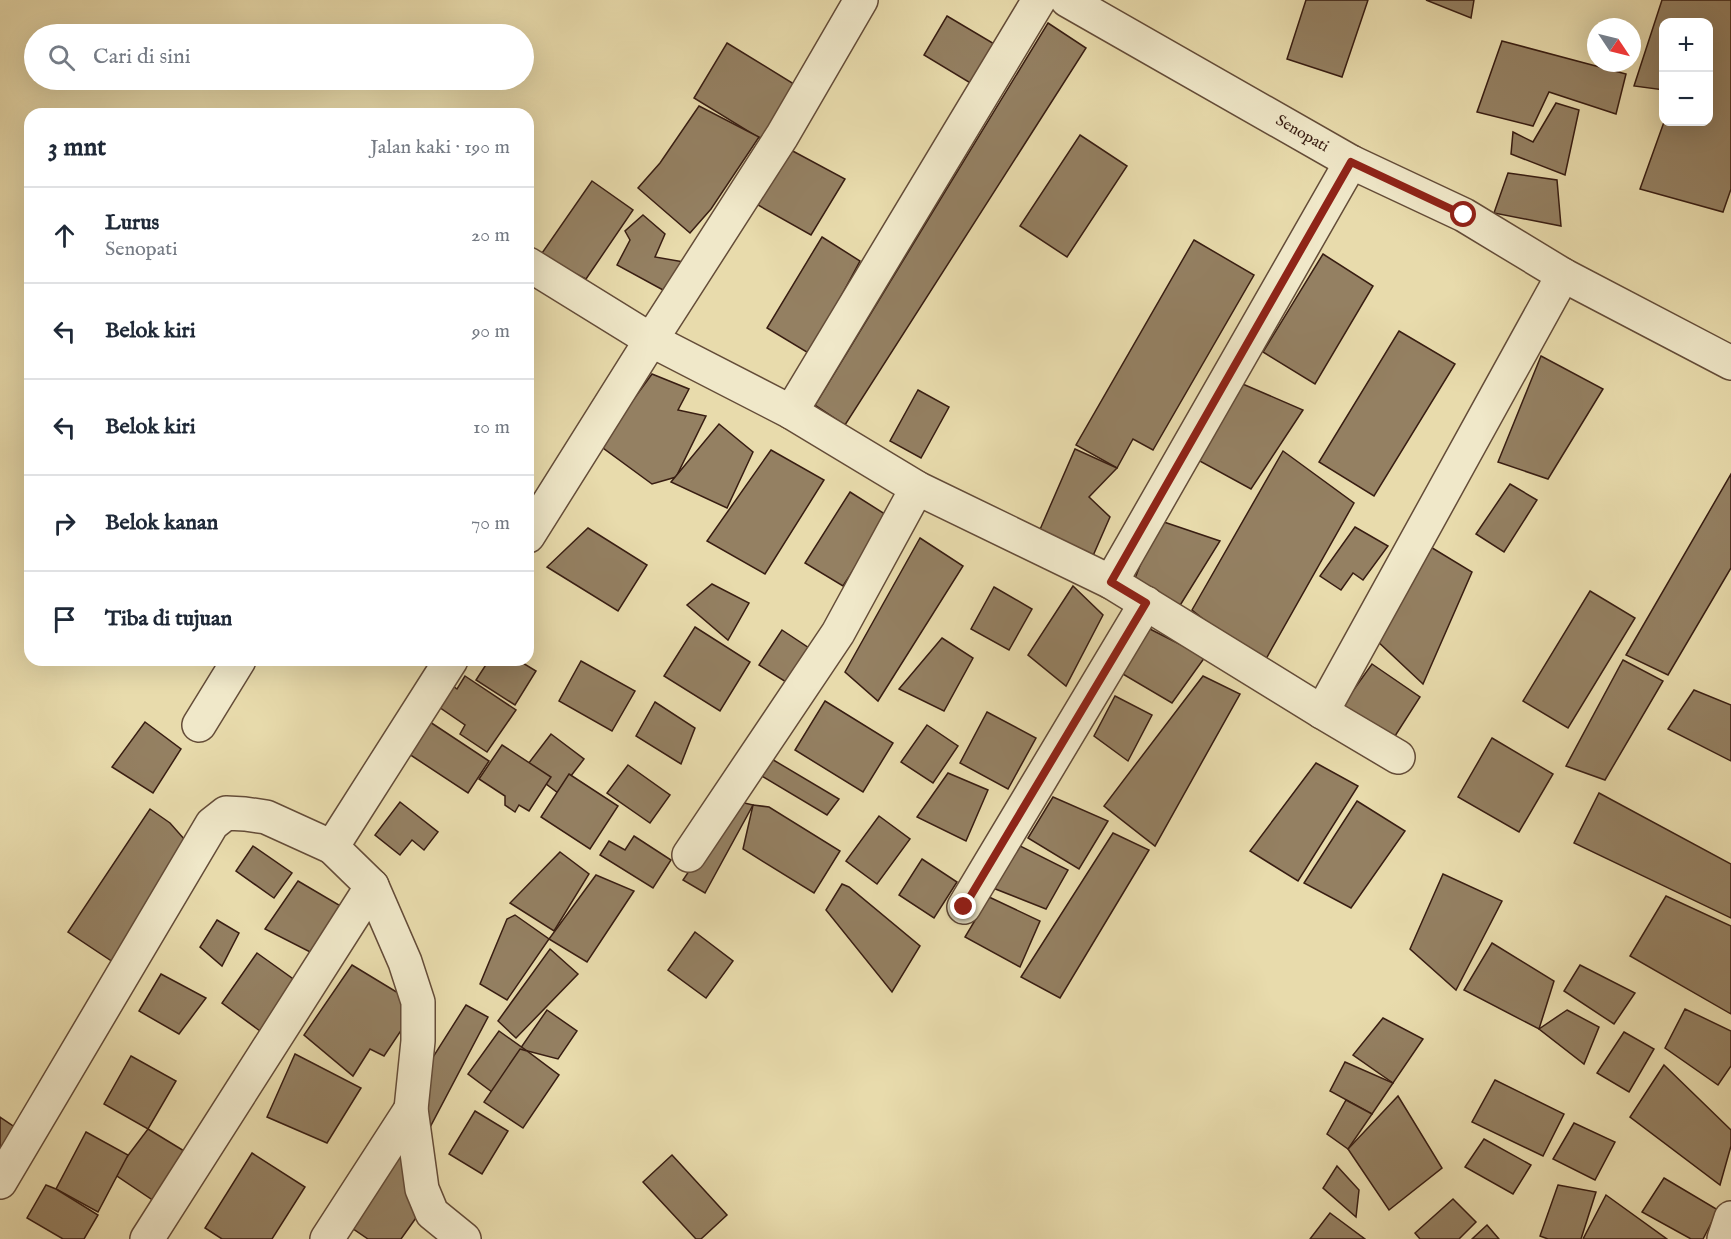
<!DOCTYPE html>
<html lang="id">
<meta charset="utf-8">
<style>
:root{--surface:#fff;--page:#f6f6f7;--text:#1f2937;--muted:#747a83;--line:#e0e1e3}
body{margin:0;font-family:"IM FELL English",serif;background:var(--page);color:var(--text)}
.controls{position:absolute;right:18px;top:18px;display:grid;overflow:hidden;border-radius:12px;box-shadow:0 6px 24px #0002}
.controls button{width:54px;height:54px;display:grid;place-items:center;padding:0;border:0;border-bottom:2px solid var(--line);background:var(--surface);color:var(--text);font:30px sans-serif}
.compass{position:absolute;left:1587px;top:18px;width:54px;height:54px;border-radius:50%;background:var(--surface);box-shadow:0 6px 24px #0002;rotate:125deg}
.stop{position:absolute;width:18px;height:18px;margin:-14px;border:4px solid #8f2418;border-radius:50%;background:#fff}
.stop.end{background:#8f2418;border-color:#fff;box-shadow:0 2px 6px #0008}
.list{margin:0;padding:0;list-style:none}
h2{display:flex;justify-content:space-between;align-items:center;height:78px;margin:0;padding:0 24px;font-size:26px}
h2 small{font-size:20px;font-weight:400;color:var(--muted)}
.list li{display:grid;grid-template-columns:39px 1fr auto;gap:18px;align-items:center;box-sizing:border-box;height:96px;padding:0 24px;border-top:2px solid var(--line)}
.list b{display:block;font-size:22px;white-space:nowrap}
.list p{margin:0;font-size:20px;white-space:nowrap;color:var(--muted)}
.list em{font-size:20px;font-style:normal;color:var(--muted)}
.icon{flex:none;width:33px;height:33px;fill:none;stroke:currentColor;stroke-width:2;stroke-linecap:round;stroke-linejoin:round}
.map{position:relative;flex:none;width:1731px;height:1239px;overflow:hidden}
.search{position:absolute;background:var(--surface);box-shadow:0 6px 24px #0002;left:24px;top:24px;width:510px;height:66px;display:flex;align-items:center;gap:15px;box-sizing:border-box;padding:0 21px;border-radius:33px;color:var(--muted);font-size:22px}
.panel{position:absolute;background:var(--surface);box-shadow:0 6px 24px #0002;left:24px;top:108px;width:510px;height:558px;border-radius:18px}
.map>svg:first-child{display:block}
</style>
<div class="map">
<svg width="1731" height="1239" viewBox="0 0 1731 1239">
<rect width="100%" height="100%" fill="#e8dbac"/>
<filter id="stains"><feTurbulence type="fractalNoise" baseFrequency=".00333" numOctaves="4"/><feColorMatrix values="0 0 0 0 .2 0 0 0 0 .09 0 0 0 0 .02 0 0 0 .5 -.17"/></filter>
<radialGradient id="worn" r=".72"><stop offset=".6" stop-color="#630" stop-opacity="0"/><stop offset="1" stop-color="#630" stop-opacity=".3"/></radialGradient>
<g fill="#948062" stroke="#381d12" stroke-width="1.5">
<path d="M1306,0H1368L1342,77L1287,59Z"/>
<path d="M1426,0H1474L1471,18Z"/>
<path d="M1662,0H1731V189L1723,212L1640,189L1664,122H1708V22H1664V90L1634,86Z"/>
<path d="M947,16L996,45L972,84L924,55Z"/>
<path d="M1048,23L1086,48L845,425L815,405Z"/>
<path d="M1502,41L1626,74L1616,114L1549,92L1533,126L1477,112Z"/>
<path d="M727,43L802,89L769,144L694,98Z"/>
<path d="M1556,103L1579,110L1565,175L1511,154L1513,132L1533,142Z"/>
<path d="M699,106L759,137L711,209L690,233L638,188L660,163Z"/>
<path d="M1080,135L1127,166L1067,257L1020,226Z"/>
<path d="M789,149L845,179L811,235L758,205Z"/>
<path d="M1508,173L1557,180L1561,226L1494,213Z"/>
<path d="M592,181L633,210L586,279L540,256Z"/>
<path d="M643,215L665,234L655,257L684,262L663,290L617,265L630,240L625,231Z"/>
<path d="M822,237L860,261L810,354L767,328Z"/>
<path d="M1194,240L1254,275L1153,450L1133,439L1117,468L1076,445Z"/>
<path d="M1323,254L1373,286L1315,384L1263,352Z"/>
<path d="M1399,331L1455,364L1374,496L1319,462Z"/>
<path d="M1541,356L1603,389L1548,479L1498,462Z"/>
<path d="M652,374L689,389L678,410L706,416L676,477L652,484L603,448L622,415Z"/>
<path d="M1238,382L1303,410L1251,489L1196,459Z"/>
<path d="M918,390L949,407L921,458L890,441Z"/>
<path d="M719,424L753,452L727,508L671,482Z"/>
<path d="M1075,449L1117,468L1089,497L1110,517L1092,558L1038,534Z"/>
<path d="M771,450L824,480L765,574L707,541Z"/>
<path d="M1283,451L1354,503L1262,666L1192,610Z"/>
<path d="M1731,474V568L1668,675L1626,655Z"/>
<path d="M1510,484L1537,500L1504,552L1476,534Z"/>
<path d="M850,492L888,516L843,586L805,563Z"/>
<path d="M1158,520L1220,541L1179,607L1132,586Z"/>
<path d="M1355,527L1388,546L1363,580L1353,573L1341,590L1320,576Z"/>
<path d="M588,528L647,565L618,611L547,567Z"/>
<path d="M920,538L963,566L878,701L845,672Z"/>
<path d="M1429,546L1472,572L1423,684L1373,637Z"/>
<path d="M712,584L749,603L728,640L687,605Z"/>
<path d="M1073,586L1103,615L1066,686L1028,655Z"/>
<path d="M994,587L1032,609L1009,650L971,629Z"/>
<path d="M1590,591L1635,618L1568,728L1523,701Z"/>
<path d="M695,627L750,662L720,711L664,676Z"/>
<path d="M1146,627L1205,657L1172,703L1116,670Z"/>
<path d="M782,630L809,648L786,682L759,665Z"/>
<path d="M942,638L973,658L944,711L899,689Z"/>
<path d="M489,660H518L536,671L515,705L476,680Z"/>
<path d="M1623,660L1663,681L1605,780L1566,766Z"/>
<path d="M581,661L635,691L612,731L559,701Z"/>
<path d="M1372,664L1420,697L1388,747L1335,716Z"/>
<path d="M465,676L516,710L487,752L460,734L465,725L439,707L453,686L457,689Z"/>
<path d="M1203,676L1240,694L1155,846L1104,806Z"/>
<path d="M1694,690L1731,705V761L1668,729Z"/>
<path d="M1115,696L1152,715L1128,761L1094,736Z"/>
<path d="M825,701L893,743L863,792L795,750Z"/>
<path d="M655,702L695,728L681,764L636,736Z"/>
<path d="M987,712L1036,738L1008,789L960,763Z"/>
<path d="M145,722L181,749L153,793L112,767Z"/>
<path d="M430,722L489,761L468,793L409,754Z"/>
<path d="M927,725L958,746L933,783L901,762Z"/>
<path d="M551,734L584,759L567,781L575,788L566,799L525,768Z"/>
<path d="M1492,738L1553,774L1519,832L1458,797Z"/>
<path d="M502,745L551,777L529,811L519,805L515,812L505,805V796L479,779Z"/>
<path d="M770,758L839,799L827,815L760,775Z"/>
<path d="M1316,763L1358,786L1298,881L1250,851Z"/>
<path d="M628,765L670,795L650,823L607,793Z"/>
<path d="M948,773L988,790L966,841L917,817Z"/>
<path d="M569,774L618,806L590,849L541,817Z"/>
<path d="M1599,793L1731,864V918L1574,843Z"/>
<path d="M1053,797L1108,821L1079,869L1028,838Z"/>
<path d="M736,801L753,805L705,893L683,880Z"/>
<path d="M1357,801L1405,831L1351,908L1304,883Z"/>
<path d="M400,802L438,832L424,850L412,840L400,855L375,835Z"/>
<path d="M753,805L769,807L840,851L814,893L743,849Z"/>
<path d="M150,809L170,823L193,849L116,964L68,932Z"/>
<path d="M879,816L910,839L877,884L846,861Z"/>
<path d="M1113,833L1149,850L1060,998L1021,977Z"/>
<path d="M634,836L671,860L653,888L600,855L609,841L625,850Z"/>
<path d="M1016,844L1068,870L1046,909L993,888Z"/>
<path d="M253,846L292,873L274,898L236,871Z"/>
<path d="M560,852L589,874L554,931L510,903Z"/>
<path d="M922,859L957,882L934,918L899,895Z"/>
<path d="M1443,874L1502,901L1456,990L1410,949Z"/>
<path d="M596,875L634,891L587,962L549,939Z"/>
<path d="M298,881L344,908L316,955L265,929Z"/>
<path d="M842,884L849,887L920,946L892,992L826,910Z"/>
<path d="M1666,896L1731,926V1014L1630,956Z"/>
<path d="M989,897L1040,921L1020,967L965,937Z"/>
<path d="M515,915L549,939L507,1000L480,984L507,919Z"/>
<path d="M217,920L239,933L222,966L200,947Z"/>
<path d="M695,932L733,961L706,998L668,970Z"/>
<path d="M1492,943L1554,981L1539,1029L1464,990Z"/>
<path d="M550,949L578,974L516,1038L498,1021Z"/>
<path d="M257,953L296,981L260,1031L222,1003Z"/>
<path d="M352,965L418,1005L384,1056L370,1049L353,1076L304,1035Z"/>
<path d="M1580,965L1635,993L1614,1024L1564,991Z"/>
<path d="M161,974L206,998L179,1034L139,1011Z"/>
<path d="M466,1005L488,1017L428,1131L414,1087Z"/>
<path d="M1685,1009L1731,1031V1066L1718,1085L1665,1048Z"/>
<path d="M547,1010L577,1031L558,1059L520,1049Z"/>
<path d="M1567,1010L1599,1027L1584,1064L1539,1029Z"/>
<path d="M1383,1018L1423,1039L1393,1083L1353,1055Z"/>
<path d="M499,1031L527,1051L496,1095L468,1074Z"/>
<path d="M1624,1032L1654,1049L1629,1092L1597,1073Z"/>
<path d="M520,1049L527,1051L559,1075L523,1128L484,1102Z"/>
<path d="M295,1054L361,1088L327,1143L267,1117Z"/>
<path d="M131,1056L176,1081L148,1129L104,1104Z"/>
<path d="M1345,1062L1393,1083L1372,1114L1330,1091Z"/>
<path d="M1664,1065L1731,1130V1146L1720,1185L1630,1117Z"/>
<path d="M1495,1080L1564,1114L1543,1156L1472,1122Z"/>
<path d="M1398,1096L1442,1168L1389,1210L1348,1149Z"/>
<path d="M1346,1100L1372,1114L1348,1149L1327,1134Z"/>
<path d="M475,1111L508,1131L482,1174L449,1154Z"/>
<path d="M0,1117L19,1130L0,1159Z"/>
<path d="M1574,1123L1615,1142L1595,1180L1553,1159Z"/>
<path d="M148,1129L194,1157L160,1205L114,1174Z"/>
<path d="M86,1132L128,1155L98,1212L56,1189Z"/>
<path d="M1484,1139L1531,1165L1513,1194L1465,1167Z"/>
<path d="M401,1144L418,1215L401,1239H368L346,1224Z"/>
<path d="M252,1153L305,1187L272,1239H222L205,1228Z"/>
<path d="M672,1155L727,1215L701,1239H696L643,1182Z"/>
<path d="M1337,1166L1359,1190L1356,1217L1323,1188Z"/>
<path d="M1664,1178L1718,1210L1703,1239H1691L1642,1212Z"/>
<path d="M46,1185L56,1189L98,1215L84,1239H63L27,1218Z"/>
<path d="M1558,1185L1596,1192L1581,1239H1548L1540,1236Z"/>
<path d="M1606,1195L1667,1239H1583Z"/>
<path d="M1453,1199L1476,1222L1459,1239H1420L1415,1233Z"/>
<path d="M1330,1213L1365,1239H1310Z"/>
<path d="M1487,1225L1499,1239H1472Z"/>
</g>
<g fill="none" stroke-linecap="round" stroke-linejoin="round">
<g stroke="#644c38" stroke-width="36">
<g id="minor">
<path d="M528,264L651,340L791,412L917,488L1111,582L1322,712L1398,757"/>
<path d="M791,412L1039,0"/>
<path d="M528,536L651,340L782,136L861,0"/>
<path d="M1111,582L1351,162"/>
<path d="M451,660L332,847L372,886L405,962L418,1002V1041L411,1109L422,1189L432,1213L464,1239"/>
<path d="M1322,712L1563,275"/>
<path d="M199,725L239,660"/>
<path d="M689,855L838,633L917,488"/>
<path d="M964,907L1146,603"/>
<path d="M0,1182L212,824L226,813L245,814L266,817L332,847"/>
<path d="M147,1239L372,886"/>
<path d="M327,1239L411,1109"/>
<path d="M1724,1239L1731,1218"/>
</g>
</g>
<g stroke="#644c38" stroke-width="36">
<path id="tertiary" d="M1067,0L1351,162L1464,215L1563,275L1731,363"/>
</g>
<use href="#minor" stroke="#f0e8c9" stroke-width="33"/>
<use href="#tertiary" stroke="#f0e8c9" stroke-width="33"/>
</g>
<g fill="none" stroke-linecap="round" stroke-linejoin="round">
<path stroke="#8f2418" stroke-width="8" d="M964,907L1146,603L1111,582L1351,162L1464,215"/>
</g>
<g text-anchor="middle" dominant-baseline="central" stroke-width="4.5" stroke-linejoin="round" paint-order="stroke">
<g font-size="16" fill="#381d12" stroke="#f0e8c9">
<text transform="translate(1302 134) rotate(30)">Senopati</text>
</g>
</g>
<rect width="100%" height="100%" filter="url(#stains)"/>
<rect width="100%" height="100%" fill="url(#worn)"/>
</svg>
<div class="controls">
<button>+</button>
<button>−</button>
</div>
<svg class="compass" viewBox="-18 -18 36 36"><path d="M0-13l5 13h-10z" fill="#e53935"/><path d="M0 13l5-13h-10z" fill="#747a83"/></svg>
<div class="stop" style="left:1464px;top:215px"></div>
<div class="stop end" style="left:964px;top:907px"></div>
<div class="search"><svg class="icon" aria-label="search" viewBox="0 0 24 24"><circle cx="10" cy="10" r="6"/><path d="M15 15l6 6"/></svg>Cari di sini</div>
<section class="panel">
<h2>3 mnt<small>Jalan kaki · 190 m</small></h2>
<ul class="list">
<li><svg class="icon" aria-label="ahead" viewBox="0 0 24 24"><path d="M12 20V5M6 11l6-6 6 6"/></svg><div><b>Lurus</b><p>Senopati</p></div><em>20 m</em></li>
<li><svg class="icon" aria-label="left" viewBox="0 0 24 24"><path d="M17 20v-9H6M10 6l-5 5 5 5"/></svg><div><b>Belok kiri</b></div><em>90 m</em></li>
<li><svg class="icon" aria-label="left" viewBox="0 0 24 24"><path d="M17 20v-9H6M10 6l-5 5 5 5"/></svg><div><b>Belok kiri</b></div><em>10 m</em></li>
<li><svg class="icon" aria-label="right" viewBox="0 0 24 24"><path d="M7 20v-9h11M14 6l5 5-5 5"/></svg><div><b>Belok kanan</b></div><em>70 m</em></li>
<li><svg class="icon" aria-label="arrive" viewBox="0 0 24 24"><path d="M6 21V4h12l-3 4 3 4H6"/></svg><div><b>Tiba di tujuan</b></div></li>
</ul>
</section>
</div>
